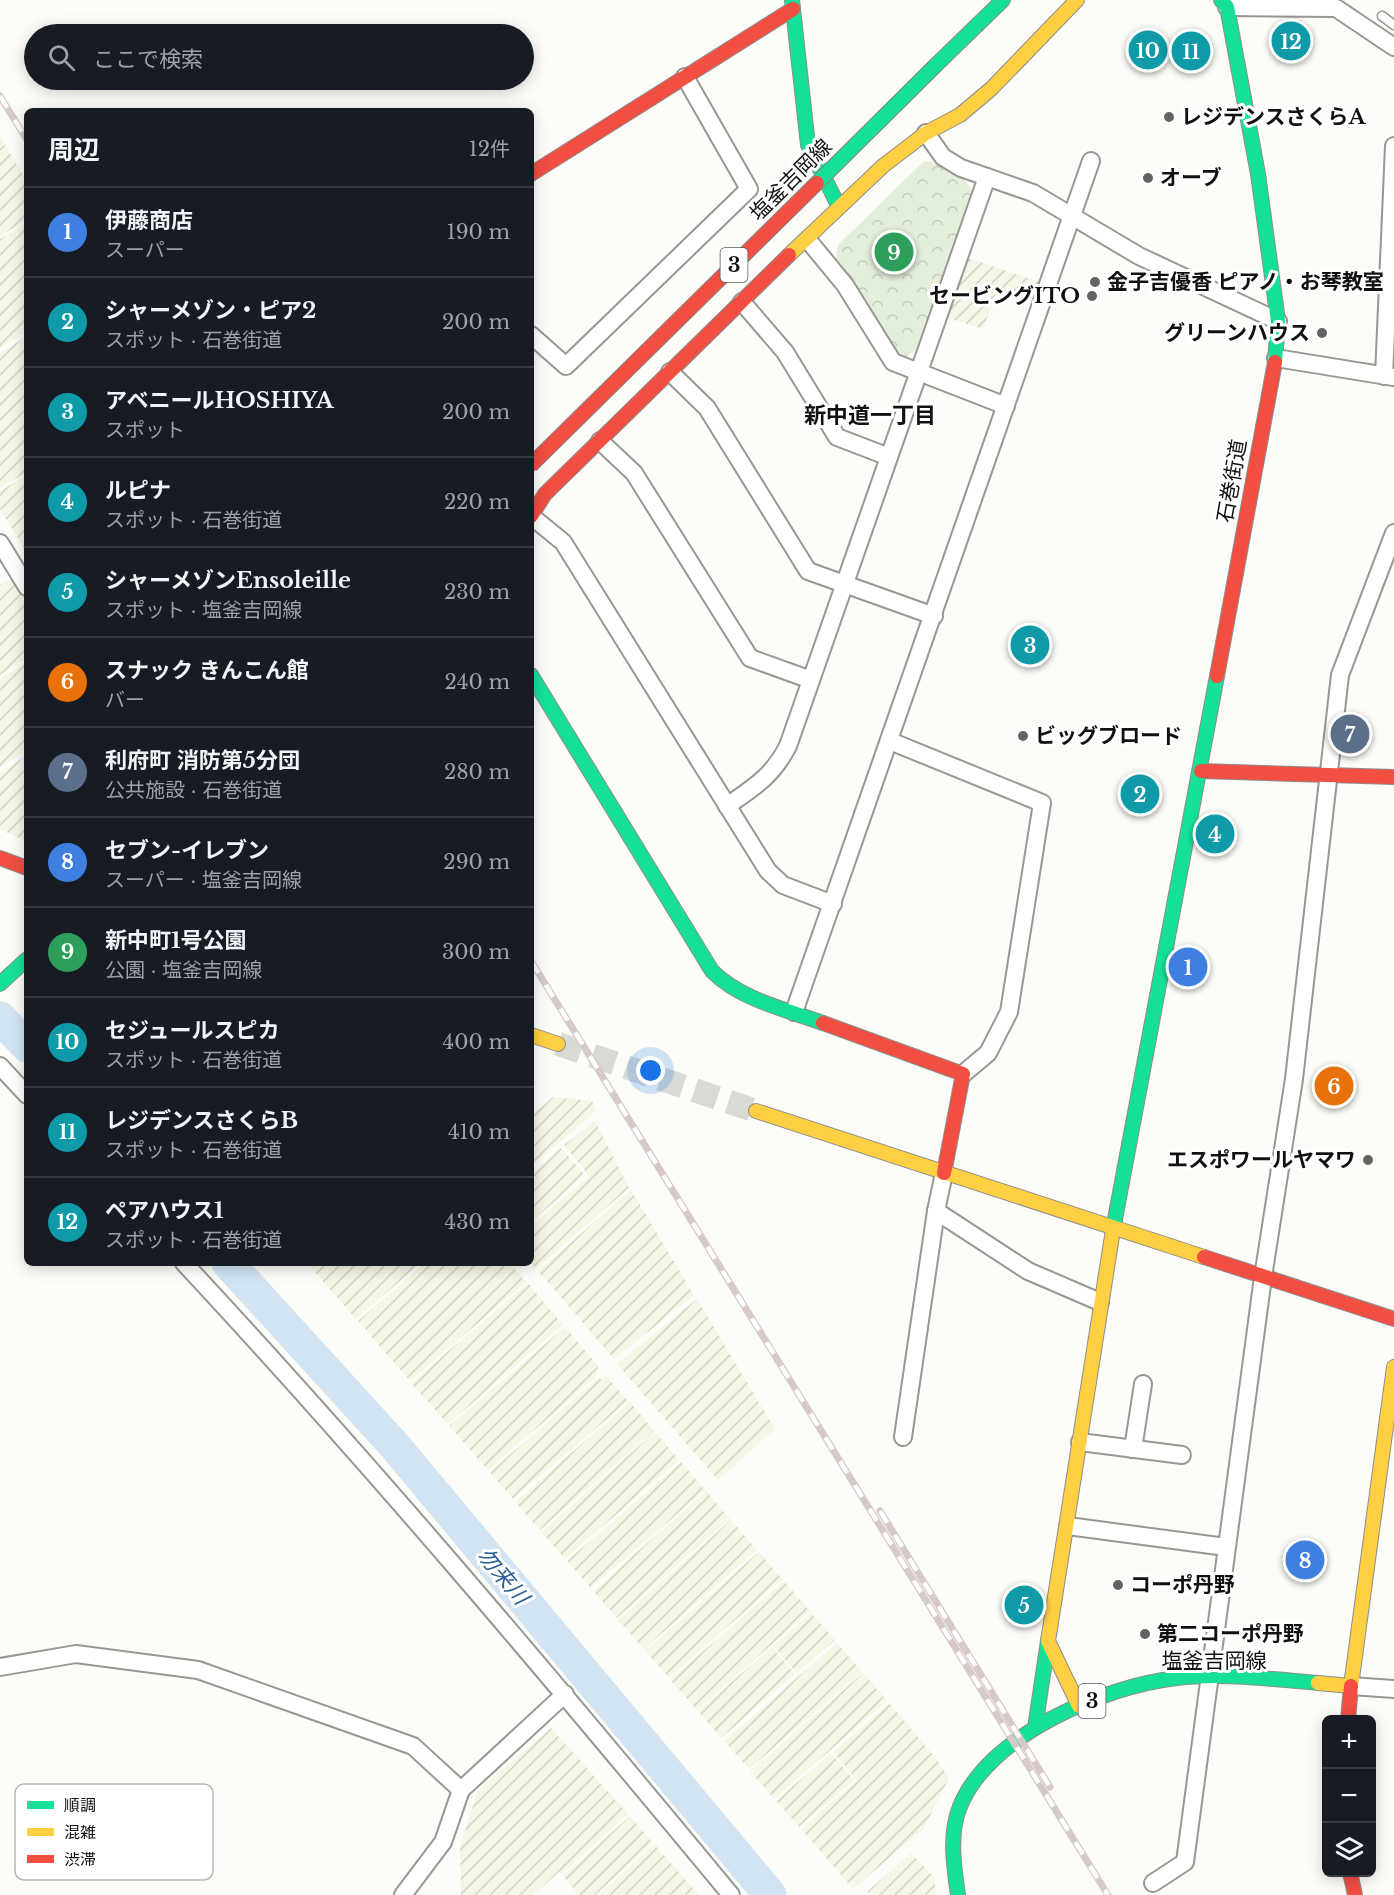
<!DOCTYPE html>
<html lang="ja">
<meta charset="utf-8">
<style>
:root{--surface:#171b24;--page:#20242c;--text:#f1f3f6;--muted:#9ea1a6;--line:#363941;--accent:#b1b2b3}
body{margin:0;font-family:"Libre Baskerville","Noto Sans JP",serif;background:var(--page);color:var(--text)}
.controls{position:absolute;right:18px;bottom:18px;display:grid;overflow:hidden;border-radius:9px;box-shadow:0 3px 15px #0003}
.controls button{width:54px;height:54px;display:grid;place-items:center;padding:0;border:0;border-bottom:2px solid var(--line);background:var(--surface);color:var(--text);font:30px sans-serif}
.you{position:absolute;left:651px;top:1071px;width:21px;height:21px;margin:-15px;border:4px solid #fff;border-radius:50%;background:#1a73e8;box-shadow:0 0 0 9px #1a73e833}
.badge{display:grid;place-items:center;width:39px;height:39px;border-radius:50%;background:var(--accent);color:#fff;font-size:20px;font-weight:700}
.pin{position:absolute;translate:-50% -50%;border:3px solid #fff;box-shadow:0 2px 6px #0006}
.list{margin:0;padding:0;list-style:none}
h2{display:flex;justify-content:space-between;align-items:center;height:78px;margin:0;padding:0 24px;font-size:26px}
h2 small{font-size:20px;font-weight:400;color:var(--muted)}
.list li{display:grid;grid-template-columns:39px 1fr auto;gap:18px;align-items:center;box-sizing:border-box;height:90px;padding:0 24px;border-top:2px solid var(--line)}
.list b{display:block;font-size:22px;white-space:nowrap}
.list p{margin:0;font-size:20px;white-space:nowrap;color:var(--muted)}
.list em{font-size:20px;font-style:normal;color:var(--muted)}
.icon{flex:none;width:33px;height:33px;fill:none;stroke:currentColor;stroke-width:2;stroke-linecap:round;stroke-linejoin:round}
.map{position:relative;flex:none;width:1394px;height:1895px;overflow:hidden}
.search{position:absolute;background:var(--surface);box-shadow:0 3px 15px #0003;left:24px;top:24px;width:510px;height:66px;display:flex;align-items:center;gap:15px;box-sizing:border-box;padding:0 21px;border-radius:33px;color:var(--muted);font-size:22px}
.panel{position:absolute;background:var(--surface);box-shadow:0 3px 15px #0003;left:24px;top:108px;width:510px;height:1158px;border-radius:9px}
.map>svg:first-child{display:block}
</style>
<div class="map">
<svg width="1394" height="1895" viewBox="0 0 1394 1895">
<defs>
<pattern id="farmland-furrows" width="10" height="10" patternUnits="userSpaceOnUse" patternTransform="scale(1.5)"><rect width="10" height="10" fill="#f6f6e6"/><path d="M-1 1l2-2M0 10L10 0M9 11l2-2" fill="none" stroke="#d2d2c4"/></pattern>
<pattern id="park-crowns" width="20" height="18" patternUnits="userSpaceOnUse" patternTransform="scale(1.5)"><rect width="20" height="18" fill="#e4efda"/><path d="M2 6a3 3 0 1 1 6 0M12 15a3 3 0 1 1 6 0" fill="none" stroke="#c3ccba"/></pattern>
</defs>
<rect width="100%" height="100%" fill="#fcfcf8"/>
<g fill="url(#farmland-furrows)">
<path d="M0,137L27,181V220L0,236Z"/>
<path d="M27,223V332L0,348V239Z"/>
<path d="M968,258L1040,282L1033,305L996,293L983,329L948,318Z"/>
<path d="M27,336V472L0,488V353Z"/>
<path d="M27,475V553L0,509V491Z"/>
<path d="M12,578L27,602V658L0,675V585Z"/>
<path d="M27,662V750L0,768V679Z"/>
<path d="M27,755V842L0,829V773Z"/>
<path d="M553,1097L592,1101L596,1111L531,1166V1116Z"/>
<path d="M595,1121L629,1188L536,1269L531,1263V1226L589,1176L564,1145Z"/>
<path d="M561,1148L585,1175L531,1222V1174Z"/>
<path d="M631,1190L694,1295L614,1359L538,1271Z"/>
<path d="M307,1263H421L356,1319Z"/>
<path d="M425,1263H509L526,1282L410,1381L358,1321Z"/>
<path d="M528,1283L563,1325L448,1424L411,1383Z"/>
<path d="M697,1299L775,1429L718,1480L617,1364Z"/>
<path d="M565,1327L598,1366L596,1377L488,1470L449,1426Z"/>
<path d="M606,1376L628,1401L513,1499L490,1472L599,1377L602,1380Z"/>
<path d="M630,1402L654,1431L540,1530L515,1502Z"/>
<path d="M655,1432L679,1460L565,1559L541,1532Z"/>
<path d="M681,1462L705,1490L591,1588L567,1561Z"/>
<path d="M706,1491L730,1519L617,1618L593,1591Z"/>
<path d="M731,1520L757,1550L644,1649L618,1620Z"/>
<path d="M759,1552L782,1579L669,1678L645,1651Z"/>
<path d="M784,1581L810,1611L697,1710L670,1680Z"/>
<path d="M811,1613L835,1640L797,1673L773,1646Z"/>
<path d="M837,1643L862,1672L749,1769L724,1741Z"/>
<path d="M772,1647L795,1674L721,1738L698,1711Z"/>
<path d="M863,1673L887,1701L774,1799L750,1771Z"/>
<path d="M889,1703L936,1758L949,1778L924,1828L853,1889L801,1829L857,1780L833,1752Z"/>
<path d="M551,1728L628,1814L562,1874L559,1872L533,1895H461L460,1846L478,1790Z"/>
<path d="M831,1753L854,1780L799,1827L776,1801Z"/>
<path d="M630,1816L653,1843L595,1895H579L563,1876Z"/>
<path d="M654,1844L699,1895H598Z"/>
<path d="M911,1853L934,1877L936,1895H870L867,1892Z"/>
</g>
<path fill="url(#park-crowns)" d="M924,161C943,161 965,174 972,192L915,351L904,358L897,353L851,278L836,259L838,245Z"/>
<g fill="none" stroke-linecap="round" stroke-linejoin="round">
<g stroke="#d2e4f2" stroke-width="33">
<path d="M0,1018L27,1046"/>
<path d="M228,1263L394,1445L770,1895"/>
</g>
<path stroke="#d9d9d5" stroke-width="24" stroke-dasharray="24 12" stroke-linecap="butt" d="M558,1044L756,1111"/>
<g stroke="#979795" stroke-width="11">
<path id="lane" d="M1382,16L1394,25"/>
</g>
<g stroke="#979795" stroke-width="20">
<g id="street">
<path d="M1227,7L1336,8L1394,47"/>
<path d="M926,133L943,157L961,168L1033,193L1139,256L1278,321"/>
<path d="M808,240L845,285L893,362L1006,406"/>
<path d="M742,302L785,352L837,437L889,457"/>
<path d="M531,335L566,366L749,189L685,77"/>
<path d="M1276,358L1393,377"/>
<path d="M670,372L707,408L808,571L934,616"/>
<path d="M1384,376L1394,146"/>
<path d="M600,441L634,473L750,658L811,680"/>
<path d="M531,516L563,542L768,871L783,885L833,904"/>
<path d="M0,543L27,587"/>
<path d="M890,741L1042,803L1009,1012L988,1053L963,1074"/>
<path d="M727,806C754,787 772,777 788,746L987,177"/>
<path d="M794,1012L1091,161"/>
<path d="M0,1066L27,1095"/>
<path d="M936,1211L1028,1271L1100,1302"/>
<path d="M184,1263C374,1467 553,1680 731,1895"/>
<path d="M903,1437L936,1211L944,1173"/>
<path d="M1080,1442L1182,1455"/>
<path d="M1133,1449L1143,1384"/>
<path d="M1068,1526L1226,1547"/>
<path d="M0,1667L76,1654L198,1670L413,1746L461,1790L565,1694"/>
<path d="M1351,1686L1394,1689"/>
<path d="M1153,1883L1185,1862L1263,1277L1294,1079L1340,675L1394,533"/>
<path d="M403,1895L443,1842L461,1790"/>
</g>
</g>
<g stroke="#8d8d8c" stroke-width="16">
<g id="fast">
<path d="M792,0L808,145L839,207"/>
<path d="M1221,0L1227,7L1258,174L1278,321L1275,362"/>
<path d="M936,65L1003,0"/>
<path d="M531,675L712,971C741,1000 785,1009 823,1023"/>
<path d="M0,984L27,959"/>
<path d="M1113,1230L1217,676"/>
<path d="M1035,1728L1048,1641"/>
<path d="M958,1895C954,1867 949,1836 959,1809C986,1736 1104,1686 1177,1678C1223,1673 1271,1679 1318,1683"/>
</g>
</g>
<g stroke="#8d8d8c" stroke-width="16">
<g id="slow">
<path d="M789,255L883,166L926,133L960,115L991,89L1077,0"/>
<path d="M531,1035L558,1044"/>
<path d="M756,1111L1204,1257"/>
<path d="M1318,1683L1351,1686L1394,1367"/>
<path d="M1079,1706L1048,1641L1113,1230"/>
</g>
</g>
<g stroke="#8d8d8c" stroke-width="16">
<g id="jam">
<path d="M531,174L793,9"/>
<path d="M531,516L545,494L789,255"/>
<path d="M1217,676L1275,362"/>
<path d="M1201,771L1394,777"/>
<path d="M0,858L27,868"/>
<path d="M823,1023L963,1074L944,1173"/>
<path d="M1204,1257L1394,1319"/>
<path d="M1348,1720L1351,1686"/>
<path d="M1350,1872L1355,1895"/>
</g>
</g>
<use href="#lane" stroke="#fffffe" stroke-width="8"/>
<use href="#street" stroke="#fffffe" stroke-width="16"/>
<use href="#fast" stroke="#16e098" stroke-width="14"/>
<use href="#slow" stroke="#ffcf43" stroke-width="14"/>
<use href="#jam" stroke="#f24e42" stroke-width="14"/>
<g stroke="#d7c9c8" stroke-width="7">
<g id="rail">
<path d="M0,96L27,140"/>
<path d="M531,961L1108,1895"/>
<path d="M880,1511L1050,1787"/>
</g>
</g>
<use href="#rail" stroke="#fff" stroke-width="4.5" stroke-dasharray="14" stroke-linecap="butt"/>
<g stroke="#848482" stroke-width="16" stroke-linecap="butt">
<path id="fast-bridge" d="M817,183L936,65"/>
</g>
<g stroke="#848482" stroke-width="16" stroke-linecap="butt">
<path id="jam-bridge" d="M531,465L817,183"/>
</g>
<use href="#fast-bridge" stroke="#16e098" stroke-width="14"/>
<use href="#jam-bridge" stroke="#f24e42" stroke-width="14"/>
</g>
<g fill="#636362" stroke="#fff" stroke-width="2">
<circle cx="1169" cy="117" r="6"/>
<circle cx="1148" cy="178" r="6"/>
<circle cx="1095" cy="282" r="6"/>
<circle cx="1092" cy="296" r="6"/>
<circle cx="1322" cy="333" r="6"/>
<circle cx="1023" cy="736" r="6"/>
<circle cx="1368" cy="1160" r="6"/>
<circle cx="1118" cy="1585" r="6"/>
<circle cx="1145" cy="1634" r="6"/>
</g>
<g text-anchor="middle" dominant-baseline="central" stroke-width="6" stroke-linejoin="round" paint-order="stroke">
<g fill="#fff" stroke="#585858" stroke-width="1.5">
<rect x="720.5" y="248" width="27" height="34" rx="4.5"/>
<rect x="1078.5" y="1684" width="27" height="34" rx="4.5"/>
</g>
<g font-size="20" font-weight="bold" fill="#111">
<text x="734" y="265">3</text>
<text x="1092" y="1701">3</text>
</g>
<g font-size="21" font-weight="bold" fill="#111" stroke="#fff" text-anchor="start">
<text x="1181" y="117">レジデンスさくらA</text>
<text x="1160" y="178">オーブ</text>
<text x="1107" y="282">金子吉優香 ピアノ・お琴教室</text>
<text x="1080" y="296" text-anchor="end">セービングITO</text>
<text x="1310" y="333" text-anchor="end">グリーンハウス</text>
<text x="1035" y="736">ビッグブロード</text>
<text x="1356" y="1160" text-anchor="end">エスポワールヤマワ</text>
<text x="1130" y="1585">コーポ丹野</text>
<text x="1157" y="1634">第二コーポ丹野</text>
</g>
<g font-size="21" fill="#111" stroke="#fff">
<text transform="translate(791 180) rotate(-45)">塩釜吉岡線</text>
<text transform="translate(1232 481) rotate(-80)">石巻街道</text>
<text x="1214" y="1661">塩釜吉岡線</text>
</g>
<g font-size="22" font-weight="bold" fill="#111" stroke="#fff">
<text x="870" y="415">新中道一丁目</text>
</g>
<g font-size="22" font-style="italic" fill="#285c95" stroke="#fff">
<text transform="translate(503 1576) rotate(50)">勿来川</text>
</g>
</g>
<rect x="15" y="1784" width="198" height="96" rx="9" fill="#fff" stroke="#b8b8b8" stroke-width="1.5"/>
<rect x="27" y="1801" width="27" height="8" fill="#16e098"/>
<rect x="27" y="1828" width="27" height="8" fill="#ffcf43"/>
<rect x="27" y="1855" width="27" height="8" fill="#f24e42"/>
<g font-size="16" fill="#111">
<text x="64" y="1811">順調</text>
<text x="64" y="1838">混雑</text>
<text x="64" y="1865">渋滞</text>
</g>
</svg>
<div class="controls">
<button>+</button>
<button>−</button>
<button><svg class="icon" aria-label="layers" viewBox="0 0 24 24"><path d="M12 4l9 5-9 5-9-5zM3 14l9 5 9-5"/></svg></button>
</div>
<div class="you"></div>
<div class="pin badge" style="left:1188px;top:967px;background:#3f7fe0">1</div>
<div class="pin badge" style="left:1140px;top:794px;background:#0f9aa8">2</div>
<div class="pin badge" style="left:1030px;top:645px;background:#0f9aa8">3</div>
<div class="pin badge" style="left:1215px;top:834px;background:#0f9aa8">4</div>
<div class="pin badge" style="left:1024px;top:1605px;background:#0f9aa8">5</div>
<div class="pin badge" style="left:1334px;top:1086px;background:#e8710a">6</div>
<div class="pin badge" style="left:1350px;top:734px;background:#5c6f8a">7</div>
<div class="pin badge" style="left:1305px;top:1560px;background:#3f7fe0">8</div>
<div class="pin badge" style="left:894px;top:252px;background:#2e9e5b">9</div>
<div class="pin badge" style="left:1148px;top:50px;background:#0f9aa8">10</div>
<div class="pin badge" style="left:1191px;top:51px;background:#0f9aa8">11</div>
<div class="pin badge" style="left:1291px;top:41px;background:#0f9aa8">12</div>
<div class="search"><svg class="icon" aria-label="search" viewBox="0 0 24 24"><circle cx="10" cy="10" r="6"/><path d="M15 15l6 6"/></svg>ここで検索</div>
<section class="panel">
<h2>周辺<small>12件</small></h2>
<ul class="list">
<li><span class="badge" style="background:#3f7fe0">1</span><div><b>伊藤商店</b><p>スーパー</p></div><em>190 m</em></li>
<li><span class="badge" style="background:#0f9aa8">2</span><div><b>シャーメゾン・ピア2</b><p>スポット · 石巻街道</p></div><em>200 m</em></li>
<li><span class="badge" style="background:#0f9aa8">3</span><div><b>アベニールHOSHIYA</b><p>スポット</p></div><em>200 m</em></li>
<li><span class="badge" style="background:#0f9aa8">4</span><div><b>ルピナ</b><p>スポット · 石巻街道</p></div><em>220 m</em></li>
<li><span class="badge" style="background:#0f9aa8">5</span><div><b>シャーメゾンEnsoleille</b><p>スポット · 塩釜吉岡線</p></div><em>230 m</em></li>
<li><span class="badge" style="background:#e8710a">6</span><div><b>スナック きんこん館</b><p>バー</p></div><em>240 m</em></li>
<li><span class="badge" style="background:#5c6f8a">7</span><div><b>利府町 消防第5分団</b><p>公共施設 · 石巻街道</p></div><em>280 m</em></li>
<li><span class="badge" style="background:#3f7fe0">8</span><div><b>セブン-イレブン</b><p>スーパー · 塩釜吉岡線</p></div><em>290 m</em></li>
<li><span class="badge" style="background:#2e9e5b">9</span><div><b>新中町1号公園</b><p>公園 · 塩釜吉岡線</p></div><em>300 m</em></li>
<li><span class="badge" style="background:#0f9aa8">10</span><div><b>セジュールスピカ</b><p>スポット · 石巻街道</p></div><em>400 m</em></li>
<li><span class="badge" style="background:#0f9aa8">11</span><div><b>レジデンスさくらB</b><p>スポット · 石巻街道</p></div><em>410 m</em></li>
<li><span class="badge" style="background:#0f9aa8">12</span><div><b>ペアハウス1</b><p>スポット · 石巻街道</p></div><em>430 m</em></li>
</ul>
</section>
</div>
